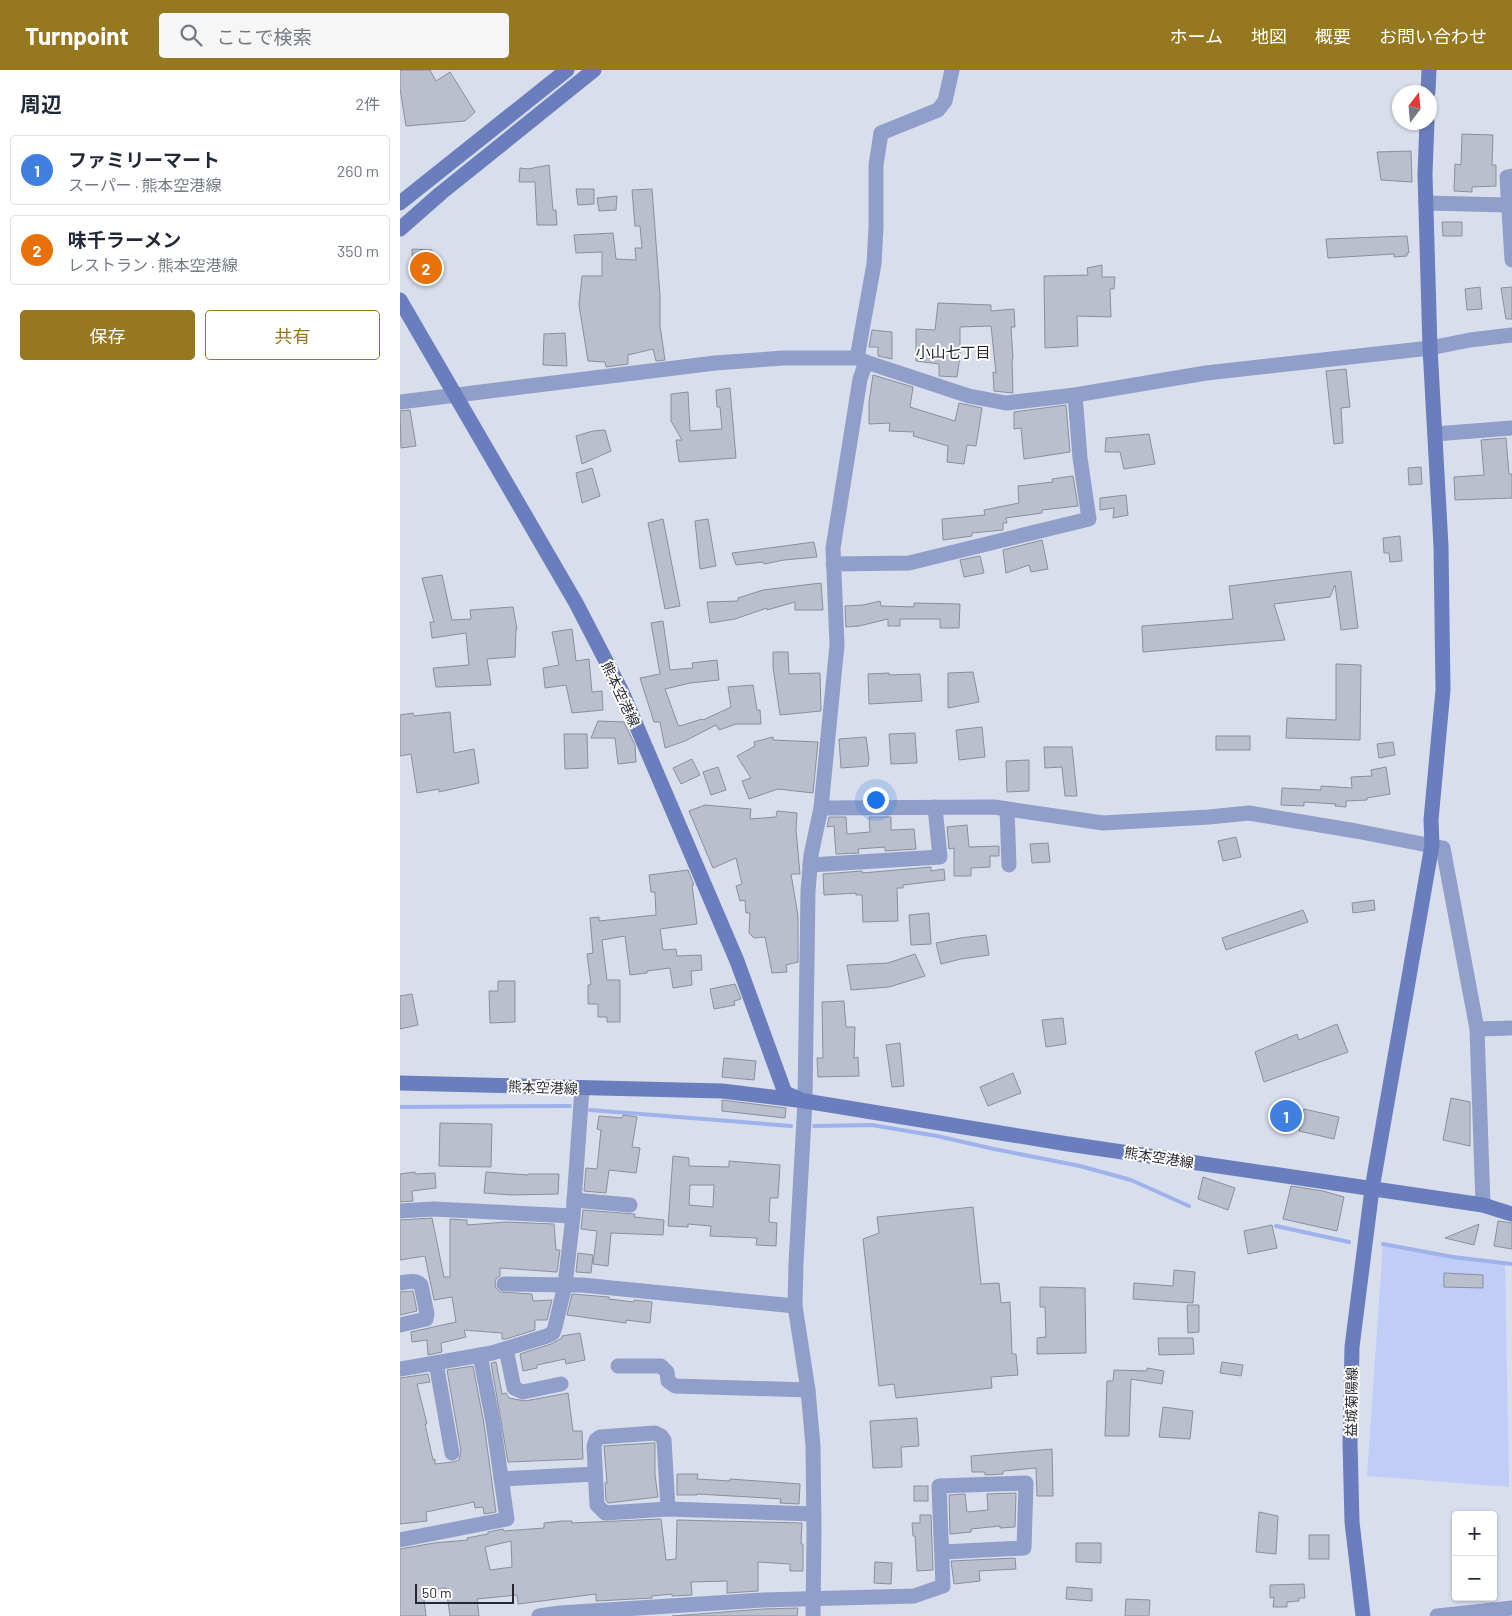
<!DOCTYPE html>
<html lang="ja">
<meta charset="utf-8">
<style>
:root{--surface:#fff;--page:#f6f6f7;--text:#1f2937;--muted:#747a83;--line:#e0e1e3;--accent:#95781f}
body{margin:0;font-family:Barlow,"Noto Sans JP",sans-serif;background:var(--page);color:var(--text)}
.controls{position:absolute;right:15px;bottom:15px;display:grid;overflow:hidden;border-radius:5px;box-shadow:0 1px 4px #0004}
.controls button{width:45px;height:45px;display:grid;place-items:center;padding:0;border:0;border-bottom:1px solid var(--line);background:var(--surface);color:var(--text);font:25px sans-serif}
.compass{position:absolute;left:992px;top:15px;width:45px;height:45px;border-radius:50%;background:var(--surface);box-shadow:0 1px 4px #0004;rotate:16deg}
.scale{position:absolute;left:15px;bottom:12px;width:99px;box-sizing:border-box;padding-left:5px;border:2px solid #26282e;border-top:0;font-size:14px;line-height:18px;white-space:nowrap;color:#26282e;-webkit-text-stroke:4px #fff;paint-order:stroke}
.you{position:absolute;left:475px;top:729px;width:18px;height:18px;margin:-12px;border:4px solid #fff;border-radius:50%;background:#1a73e8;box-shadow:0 0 0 8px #1a73e833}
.badge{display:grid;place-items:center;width:32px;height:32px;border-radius:50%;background:var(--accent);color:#fff;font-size:16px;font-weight:700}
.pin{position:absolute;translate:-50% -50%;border:2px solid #fff;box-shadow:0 1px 5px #0006}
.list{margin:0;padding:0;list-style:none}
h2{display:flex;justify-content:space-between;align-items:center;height:65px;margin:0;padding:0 20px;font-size:21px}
h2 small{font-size:16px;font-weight:400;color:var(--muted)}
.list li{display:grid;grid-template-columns:32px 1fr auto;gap:15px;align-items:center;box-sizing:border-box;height:70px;margin:0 10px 10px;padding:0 10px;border:1px solid var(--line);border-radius:5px}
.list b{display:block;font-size:19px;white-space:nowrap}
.list p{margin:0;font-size:16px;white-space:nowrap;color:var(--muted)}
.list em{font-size:16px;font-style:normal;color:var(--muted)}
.actions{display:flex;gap:10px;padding:15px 20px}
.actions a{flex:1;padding:11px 0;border:1px solid var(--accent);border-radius:5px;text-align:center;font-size:18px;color:var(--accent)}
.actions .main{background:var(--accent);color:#fff}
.icon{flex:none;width:28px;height:28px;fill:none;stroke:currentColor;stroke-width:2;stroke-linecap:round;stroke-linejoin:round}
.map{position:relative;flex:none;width:1112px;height:1546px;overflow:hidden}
header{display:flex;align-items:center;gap:30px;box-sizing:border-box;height:70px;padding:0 25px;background:var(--accent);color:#fff}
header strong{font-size:24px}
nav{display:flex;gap:28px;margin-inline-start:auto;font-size:18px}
.search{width:350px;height:45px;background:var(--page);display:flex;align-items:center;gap:12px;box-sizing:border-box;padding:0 18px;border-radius:5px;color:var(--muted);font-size:19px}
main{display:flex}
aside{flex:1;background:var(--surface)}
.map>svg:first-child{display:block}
</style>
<header>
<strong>Turnpoint</strong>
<div class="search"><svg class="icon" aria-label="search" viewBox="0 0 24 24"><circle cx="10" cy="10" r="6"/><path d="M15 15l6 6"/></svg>ここで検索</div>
<nav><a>ホーム</a><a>地図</a><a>概要</a><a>お問い合わせ</a></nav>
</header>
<main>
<aside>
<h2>周辺<small>2件</small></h2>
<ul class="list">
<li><span class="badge" style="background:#3f7fe0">1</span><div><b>ファミリーマート</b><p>スーパー · 熊本空港線</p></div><em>260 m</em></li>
<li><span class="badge" style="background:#e8710a">2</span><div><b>味千ラーメン</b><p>レストラン · 熊本空港線</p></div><em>350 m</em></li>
</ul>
<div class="actions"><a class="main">保存</a><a>共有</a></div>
</aside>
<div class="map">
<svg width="1112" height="1546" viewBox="0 0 1112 1546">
<rect width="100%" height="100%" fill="#d9deed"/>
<path fill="#c0cef7" d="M983,1174L1105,1194L1109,1417L967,1406Z"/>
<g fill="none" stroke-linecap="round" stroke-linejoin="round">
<g stroke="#9eb2eb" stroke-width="4">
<path d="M0,1037L170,1036"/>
<path d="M190,1040L391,1056"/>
<path d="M414,1056L472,1055L537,1066L594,1079L680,1096L731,1110L789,1136"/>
<path d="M876,1156L949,1172"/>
<path d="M983,1174L1053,1187L1112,1194"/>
</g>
</g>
<g fill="#b9bfcd" stroke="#8a8f9d" fill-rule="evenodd">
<path d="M0,0H30L36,11L50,2L75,42L65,51L6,56L0,19Z"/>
<path d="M1062,64L1093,65L1092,95H1096V116L1072,117V122L1054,121L1055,94L1061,95Z"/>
<path d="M1011,81L1012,112L981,110L977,82Z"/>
<path d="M149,95L153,140H156L157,155H137L135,112H119L120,98L128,99Z"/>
<path d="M176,119H194V134L178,135Z"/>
<path d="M252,119L260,226V256L265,290L256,291L253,279L228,285V294L206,297L205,292L188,291L179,235L182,206H202V182L176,183L174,165L213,163L216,189L236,190L235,178H242L240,156H235L232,120Z"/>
<path d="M217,126L216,140L199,141L197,128Z"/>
<path d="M1042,152H1062V166H1043Z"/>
<path d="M1007,166L1009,183H1007V186L994,187V184L928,188L926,169Z"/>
<path d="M12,179L32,180L33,205L13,206Z"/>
<path d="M702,195V207H715L714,219H710L711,247L677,246L678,276L645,278L644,206L688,205L687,198Z"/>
<path d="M1080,217L1082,239L1067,240L1065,219Z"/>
<path d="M1112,217V249H1106L1101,218Z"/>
<path d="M538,233L591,235V241L614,239L615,257H611L613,289H612L613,323L594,321L593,302L596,303L591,256L560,257V286L557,307L539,306V294L516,291V259L535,260Z"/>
<path d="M472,260L492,262V289L478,286V277H469Z"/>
<path d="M165,263L167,296L143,295L144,264Z"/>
<path d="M946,299L950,337L941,338L943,373L934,374L926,301Z"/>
<path d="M473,305L513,317L510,337L555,351L559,333L582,338L576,376L567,375L564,394L547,392L548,376L513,366L514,362L489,361L490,353L469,354V332Z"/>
<path d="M330,318L336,388L279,392L276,370H282L271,351V324L288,322L290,361L322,359L320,337H317L316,320Z"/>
<path d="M666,335L670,382L624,389L621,358L614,359V342Z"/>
<path d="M10,340L16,376L1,378L0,341Z"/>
<path d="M205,360L211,381L182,394L176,366L193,361Z"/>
<path d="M749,364L755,394L724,399L720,382H705L706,368Z"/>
<path d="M1106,368L1109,404H1112V428L1055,430L1054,407L1084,405L1081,370Z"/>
<path d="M1021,397L1022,414L1009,415L1008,398Z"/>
<path d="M192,398L200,426L182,433L176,403Z"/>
<path d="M673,406L678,436L642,440V443L606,448L607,453H603V460L572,463V466L543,470L542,449L585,445L584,440L619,433L618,416L653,412L652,409Z"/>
<path d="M726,425L728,445L713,448L714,438L700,440V428Z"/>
<path d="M263,449L280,536L265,539L248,453Z"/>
<path d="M308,449L316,496L300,499L295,451Z"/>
<path d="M1000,466L1002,491L990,492L989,483H984L983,468Z"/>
<path d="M642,470L648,499L631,502L629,495L606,503L603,480Z"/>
<path d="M414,472L417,487L384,490L364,494L363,492L336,495L332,483Z"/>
<path d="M580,486L584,503L564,507L560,490Z"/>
<path d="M951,501L958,558L941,560L935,515L930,527L874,534L885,570L743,582L742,556L833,549L829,516Z"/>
<path d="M42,505L52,550L71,549L70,540L113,537L117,559H116L115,587L87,589L91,615L36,617L33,598L69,595L66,563L32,568L30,552H34L22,508Z"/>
<path d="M421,513L423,540H395V532L367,540V538L335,549L310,553L307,532L338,531V528L363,520Z"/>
<path d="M480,531L481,536L514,537V533L560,534L559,558H540V549H500V556H488V549L459,556L446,557L445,536L463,535Z"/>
<path d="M263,551L270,600L293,598L292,593L317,590L319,610L290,613L265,619L278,655L280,656L302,649L303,650L331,637L328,617L353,615L357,640H360L361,654H336L319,660L316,655L285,671L265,678L260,652H254L240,608L260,604L251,553Z"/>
<path d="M172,559L176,591L189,589L192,622L202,621L203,640L172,643L166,615L145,618L143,598L159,595L152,562Z"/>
<path d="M373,582H388L389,604L420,603L421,641L380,645L373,597Z"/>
<path d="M936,594L961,595L960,670L886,668L887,648L936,650Z"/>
<path d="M573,602L579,632L548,638V603Z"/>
<path d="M489,603V605L520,604L522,631L469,634L468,604Z"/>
<path d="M50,642L54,683L74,679L79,713L39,722V719L17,723L11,684L0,686V645L13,643L14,646Z"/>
<path d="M198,651L224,652L235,675L236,692L218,694L215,668H191Z"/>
<path d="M582,657L585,687L559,690L556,660Z"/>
<path d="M515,663L517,693L491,694L489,664Z"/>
<path d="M164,664H187L188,698L165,699Z"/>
<rect x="816" y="666" width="34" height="14"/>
<path d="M373,667V670L418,672L413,723L378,719L349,729L342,711L351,708L337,686L355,676L354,672Z"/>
<path d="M466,667L469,689L468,696L441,698L439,669Z"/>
<path d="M993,672L995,685L979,688L977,674Z"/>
<path d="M644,677H672L677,726H665L662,697L645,698Z"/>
<path d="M292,689L300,705L281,714L273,698Z"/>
<path d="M629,690V721L607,722L606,691Z"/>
<path d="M318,697L326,720L311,725L303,702Z"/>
<path d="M986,697L990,724L967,728V730L946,731V737L935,736L936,734L904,732V736L881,735L882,718L921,720V716L952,718L951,707L972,706L971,700Z"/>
<path d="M305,735L351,739L350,749L376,747L377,741L397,743L396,760L400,804H391L398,846V892L386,895L387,902L372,903L365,867L354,868L349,863L350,843H346L345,830L340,831L336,816L342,814L336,788L313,798L289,741Z"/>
<path d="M429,747H446L447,764L470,762L469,747H491V760L514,759L516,779L485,781V777L458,779L459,783L436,784L434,756L427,757Z"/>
<path d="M567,755L569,777L599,776V786H590V797L571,798V806H554V778L549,779L547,757Z"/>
<path d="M836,767L841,787L823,791L818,771Z"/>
<path d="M648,773L650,792L632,793L630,774Z"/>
<path d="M531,797V801L544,799L545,810L503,815V818H497L498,851L463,852L462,825H456V823L424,825L423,804L462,801V803Z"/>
<path d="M288,800L294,815H292L297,854L260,859L263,880L276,879L277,886L301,885L302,900L291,901L292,915L273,918L270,898L247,901V903L230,905L225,866L202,870L207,910H220V952H207V947H198V934H188V915H191L187,884L193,883L190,848L199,847V851L256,845L255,822H251L249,805Z"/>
<path d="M974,830L975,840L953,843L952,833Z"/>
<path d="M903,840L908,852L826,880L822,868Z"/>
<path d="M529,843L531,874L511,875L509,845Z"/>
<path d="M586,865L589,885L561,889L541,894L536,873L560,868Z"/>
<path d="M515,884L525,906L489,917L451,920L447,895L488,893Z"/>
<path d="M98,911H115V952L90,953L89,921H98Z"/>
<path d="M335,914L341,929L334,931L335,935L314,939L310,919Z"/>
<path d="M12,924L18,955L0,959V926Z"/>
<path d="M444,931L446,957H455L454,988L458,987L459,1006L418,1007L417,988H423L422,932Z"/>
<path d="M663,948L666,974L646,977L642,950Z"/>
<path d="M937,954L948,982L864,1012L855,982L897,964L899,970Z"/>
<path d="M500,973L504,1016L492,1017L486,975Z"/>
<path d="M324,988L356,991L354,1010L322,1007Z"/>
<path d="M613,1003L621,1023L588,1036L580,1017Z"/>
<path d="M1051,1028L1070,1032V1076L1043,1070Z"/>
<path d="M322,1030L386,1038L385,1048L322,1041Z"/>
<path d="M904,1039L939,1047L934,1069L899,1061Z"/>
<path d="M223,1045L237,1047L232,1077L240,1078L236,1103L209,1100L206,1123L184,1121L186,1098L197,1099L201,1060L197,1059L199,1046L222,1048Z"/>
<path d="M40,1053L92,1054L91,1097L39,1096Z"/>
<path d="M273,1086L289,1088V1096L329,1097V1091L380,1095L378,1128H370L369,1152L377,1153L376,1176L356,1175L357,1168L310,1166L311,1156L288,1154V1157L268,1156ZM290,1115H314L313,1137L289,1135Z"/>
<path d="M15,1102V1104L35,1103L36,1118L12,1121L13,1131L0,1132V1104Z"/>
<path d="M86,1102L128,1105V1104H159L158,1124L112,1125L84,1123Z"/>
<path d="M803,1107L835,1118L828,1140L798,1129Z"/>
<path d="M891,1116L923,1121L944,1127L937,1161L883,1149Z"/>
<path d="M573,1137L581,1214L599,1213L601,1233L610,1232L612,1284H616L618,1305L591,1307L592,1318L496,1328L494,1314L479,1316L463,1169L479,1163L477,1147Z"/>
<path d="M183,1140L235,1144L234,1147L264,1150L263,1165L211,1163L208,1196L193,1194L197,1161L181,1159Z"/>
<path d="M32,1148L44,1207H50V1149L67,1150V1155L106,1152L154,1154L156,1180H160L157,1202L100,1198V1206L96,1209L95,1213L96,1218L100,1222L132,1224L133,1231L152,1230L147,1250H135V1260L106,1269H102V1263L64,1260L66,1267L41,1273L42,1282L28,1285L27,1270L12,1272L11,1262L56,1252L52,1227L34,1230L25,1186L0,1190V1150Z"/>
<path d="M1098,1151L1112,1153V1179L1094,1176Z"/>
<path d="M1079,1154L1074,1175L1045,1168Z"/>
<path d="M872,1155L877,1178L848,1184L844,1161Z"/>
<path d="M178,1183L193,1185L191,1203L176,1202Z"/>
<path d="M774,1200L795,1202L793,1233L733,1229L734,1213L773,1216Z"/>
<path d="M1044,1203L1083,1205V1218L1044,1217Z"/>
<path d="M640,1217L685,1218L686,1283L637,1284V1268L646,1267L645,1237H640Z"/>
<path d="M13,1221L17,1241L0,1245V1222Z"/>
<path d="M172,1224L209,1227V1229L234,1232V1230L252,1232L250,1253L226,1250V1253L167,1245Z"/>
<path d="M787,1235H799V1262L788,1263Z"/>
<path d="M180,1263L185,1290L166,1294L165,1289L137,1295V1298L123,1301L120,1284L151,1274L162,1268V1266Z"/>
<path d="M758,1268H793L794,1284L759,1285Z"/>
<path d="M96,1292L102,1324L106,1323L109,1328L125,1331L168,1323L173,1361H182L183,1389L108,1392L91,1293Z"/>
<path d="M822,1292L843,1295L841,1306L820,1303Z"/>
<path d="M73,1296L84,1354L96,1442L84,1444L83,1437L75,1438L74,1432L26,1442L27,1451L0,1454V1308L28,1304L30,1312L17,1314L27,1354H25L33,1390L35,1389V1394L53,1392L59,1390L61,1381L47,1300Z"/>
<path d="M747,1298L764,1301L762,1314L731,1309L729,1366H705L707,1311H713L714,1300L747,1301Z"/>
<path d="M763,1337L793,1341L790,1369L759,1367Z"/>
<path d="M517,1348L519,1376L501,1377L502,1397L473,1398L470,1351Z"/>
<path d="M253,1373H255V1405L258,1427L208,1433L206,1430L205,1413H207L204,1376Z"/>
<path d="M652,1379L653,1426H637L636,1398L603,1401V1404L585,1405V1402H572L571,1386Z"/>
<path d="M277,1404H298L297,1409L330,1411V1409L400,1414L399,1434L380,1433L381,1429L367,1428L297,1424V1425H277Z"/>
<rect x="514" y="1416" width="14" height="15"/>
<path d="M616,1423L615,1457L600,1458V1456L571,1459V1462L550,1464L549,1425L565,1424L567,1442L588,1440L587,1424Z"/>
<path d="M859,1442L878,1446L876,1484L856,1482Z"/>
<path d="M520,1445H531L533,1500L517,1501L515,1466H513L512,1453H520Z"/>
<path d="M261,1449L266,1490L276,1489L277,1450L402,1453L401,1474H403V1501H390V1494L358,1492V1521L327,1523V1511L291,1512L292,1525L272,1526V1524L252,1526V1528L196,1531V1524L118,1534L117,1525L77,1529L79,1546H50L46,1518L23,1521L26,1546H0V1479L34,1473L68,1470L67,1468L88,1464V1462L103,1459L104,1461L144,1458V1453L162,1451H172V1453ZM111,1471L112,1497L90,1500L85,1477Z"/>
<rect x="909" y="1465" width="20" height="24"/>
<path d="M676,1473H701V1493L676,1492Z"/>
<path d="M615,1488L616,1499L579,1501L580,1511L554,1514L551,1491Z"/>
<path d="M475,1492L492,1493L491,1514L474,1513Z"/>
<path d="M904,1514L905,1528H899V1531L887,1532V1537H873L874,1527L870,1528V1515Z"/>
<path d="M667,1517L692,1519V1531L666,1529Z"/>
<path d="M726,1529L750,1530L749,1546H725Z"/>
<path d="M398,1538L397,1546H272L363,1539Z"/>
</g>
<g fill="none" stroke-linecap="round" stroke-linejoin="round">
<g stroke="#909fca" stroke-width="15">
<path d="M1112,106L1107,107L1112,190"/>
<path d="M1026,133L1108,135"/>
<path d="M457,288L474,194L476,157V95L481,63L538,40L545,31L552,0"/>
<path d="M0,332L315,293L384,288H457L466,292L569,326L606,333L675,325L806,303L1030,278L1070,270L1112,265"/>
<path d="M1035,364L1112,358"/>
<path d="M433,494L509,493L689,449L680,388L675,325"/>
<path d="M421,738L594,737L703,753L809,747L849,743L956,761L1043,778L1077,959L1083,1135"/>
<path d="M607,739L609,795"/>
<path d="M410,795L540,787L535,737"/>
<path d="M1077,959L1112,958"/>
<path d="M174,1130L230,1135"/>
<path d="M0,1141L33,1139L173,1146"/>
<path d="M0,1213C8,1212 15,1209 21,1215L27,1244L26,1249L0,1255"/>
<path d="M104,1214L165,1215L173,1146L182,1018"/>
<path d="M106,1279L114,1318L123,1322L161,1314"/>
<path d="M36,1293L52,1383"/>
<path d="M218,1296H261L267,1302L268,1311L275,1316L408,1320"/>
<path d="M0,1299L92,1283L147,1266L153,1263L155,1257L165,1215H182L395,1236"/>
<path d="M101,1409L195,1404"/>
<path d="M268,1439L264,1370L261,1366L255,1363L200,1367L196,1370L194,1376L197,1435L205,1443L268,1439L414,1444"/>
<path d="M0,1470L107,1449L93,1352L80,1285"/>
<path d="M139,1546L160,1543L363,1530L514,1526L543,1516L539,1416L626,1413L624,1478L542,1482"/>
<path d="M413,1546L414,1461L413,1376L408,1320L395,1236L396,1193L405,1031L408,821L411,785L421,738L437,575L433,478L460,309L466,292"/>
<path d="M1037,1546L1112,1538"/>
</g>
<g stroke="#6a7ebd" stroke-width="15">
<path d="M1028,22L1029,0"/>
<path d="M0,133L167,0"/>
<path d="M0,159L41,123L194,0"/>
<path d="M0,230L176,533L222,622L337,891L385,1023L399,1029"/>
<path d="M0,1013L322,1021L405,1031L668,1074L1083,1135L1112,1144"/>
<path d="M973,1113L1032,775L1031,750L1043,620L1041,476L1030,278L1025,104L1027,52"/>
<path d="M963,1546L952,1452L950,1372L952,1277L972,1119"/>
</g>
</g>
<g text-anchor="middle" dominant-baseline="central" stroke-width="4" stroke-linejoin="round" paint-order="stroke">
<g font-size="14" fill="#26282e" stroke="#fff">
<text transform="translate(221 624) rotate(65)">熊本空港線</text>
<text transform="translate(143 1017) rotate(2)">熊本空港線</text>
<text transform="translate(759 1087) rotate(9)">熊本空港線</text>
<text transform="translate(951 1332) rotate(-89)">益城菊陽線</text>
</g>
<g font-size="15" fill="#26282e" stroke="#fff">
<text x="553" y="282">小山七丁目</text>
</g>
</g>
</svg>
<div class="controls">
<button>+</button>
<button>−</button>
</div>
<svg class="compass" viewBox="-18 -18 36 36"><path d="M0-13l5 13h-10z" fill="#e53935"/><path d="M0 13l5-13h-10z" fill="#747a83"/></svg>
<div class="scale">50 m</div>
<div class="you"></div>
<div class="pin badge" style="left:886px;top:1046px;background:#3f7fe0">1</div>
<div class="pin badge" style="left:26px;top:198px;background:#e8710a">2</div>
</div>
</main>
